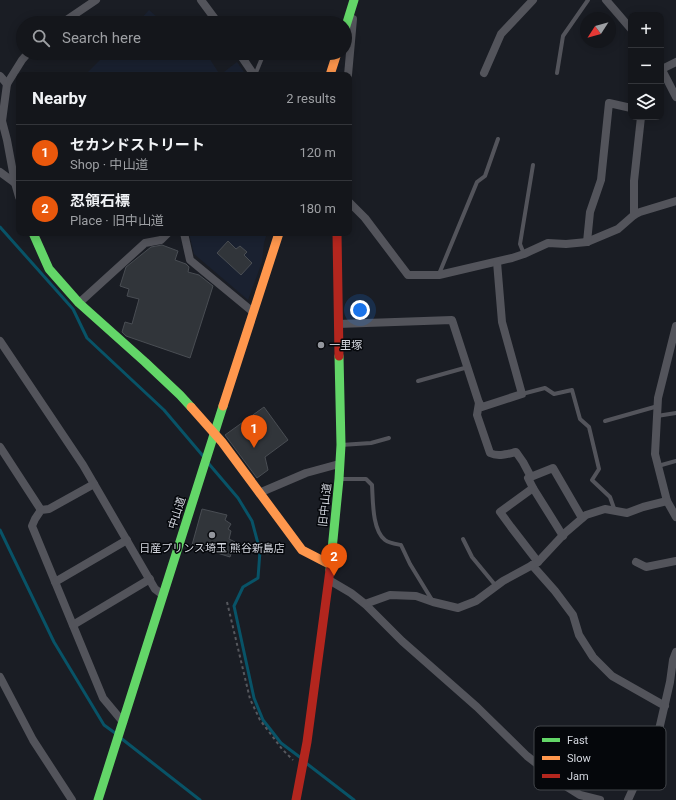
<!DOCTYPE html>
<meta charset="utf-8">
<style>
:root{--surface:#14161b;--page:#212328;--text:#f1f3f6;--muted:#9d9fa3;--line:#33353a;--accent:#ea580c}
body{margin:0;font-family:Roboto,"Noto Sans JP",sans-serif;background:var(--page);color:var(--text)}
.controls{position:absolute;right:12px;top:12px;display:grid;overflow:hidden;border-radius:8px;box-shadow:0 2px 10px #0003}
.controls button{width:36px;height:36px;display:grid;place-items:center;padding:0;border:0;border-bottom:1px solid var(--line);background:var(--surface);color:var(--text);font:20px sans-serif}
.compass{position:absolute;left:580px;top:12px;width:36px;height:36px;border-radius:50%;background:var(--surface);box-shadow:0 2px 10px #0003;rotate:234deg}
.you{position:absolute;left:360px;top:310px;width:14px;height:14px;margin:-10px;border:3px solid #fff;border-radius:50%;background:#1a73e8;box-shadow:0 0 0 6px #1a73e833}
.badge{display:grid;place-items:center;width:26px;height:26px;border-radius:50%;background:var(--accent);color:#fff;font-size:13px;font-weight:700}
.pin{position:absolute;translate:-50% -33px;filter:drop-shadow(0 1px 2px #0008)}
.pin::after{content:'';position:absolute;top:21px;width:14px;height:12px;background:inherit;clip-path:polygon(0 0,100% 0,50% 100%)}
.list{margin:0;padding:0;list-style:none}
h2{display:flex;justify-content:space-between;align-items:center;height:52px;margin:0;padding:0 16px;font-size:17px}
h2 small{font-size:13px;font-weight:400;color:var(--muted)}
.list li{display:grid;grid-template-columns:26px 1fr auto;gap:12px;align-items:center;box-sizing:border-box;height:56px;padding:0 16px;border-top:1px solid var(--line)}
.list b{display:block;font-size:15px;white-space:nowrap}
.list p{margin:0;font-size:13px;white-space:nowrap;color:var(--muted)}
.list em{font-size:13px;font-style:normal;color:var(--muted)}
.icon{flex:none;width:22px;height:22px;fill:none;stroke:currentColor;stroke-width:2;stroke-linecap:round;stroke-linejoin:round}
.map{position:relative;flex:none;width:676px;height:800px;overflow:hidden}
.search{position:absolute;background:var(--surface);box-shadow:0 2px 10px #0003;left:16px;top:16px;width:336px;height:44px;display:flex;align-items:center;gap:10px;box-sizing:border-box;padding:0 14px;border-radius:22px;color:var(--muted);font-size:15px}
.panel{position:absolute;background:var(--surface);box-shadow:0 2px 10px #0003;left:16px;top:72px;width:336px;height:164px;border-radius:8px}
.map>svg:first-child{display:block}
</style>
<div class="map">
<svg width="676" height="800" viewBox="0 0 676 800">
<rect width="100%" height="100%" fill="#1a1d24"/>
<g fill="#1a2130">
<path d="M149,10L164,23H137Z"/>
<path d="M107,53H206L220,75L237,62L246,75H85Z"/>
<path d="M189,233H267L264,243L262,262L248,300L194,254Z"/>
</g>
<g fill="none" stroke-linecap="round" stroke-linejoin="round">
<g stroke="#085367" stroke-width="3">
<path d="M0,227L73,309L87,338L164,410L203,456"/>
<path d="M209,464L238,498L252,521L260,551L258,578L243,587L234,606L254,698L263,720L281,743L301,758"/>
<path d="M0,530L54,642L104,725L115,733"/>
<path d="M122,739L200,800"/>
<path d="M306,763L354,800"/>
</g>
</g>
<g fill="#31353a" stroke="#494d53">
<path d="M228,241L236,249L240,246L247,252L244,255L252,263L241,275L217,253Z"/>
<path d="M162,245L178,251L175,260L186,264L189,267L188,272L199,275L213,286L190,358L126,336L122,332L125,322L132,324L139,299L127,296L129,289L120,286L126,267L151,247Z"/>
<path d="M264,407L288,440L265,457L268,470L257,478L225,435Z"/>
<path d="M202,509L227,515L225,520L231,524L228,529L231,531L229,539L235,542L230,557L192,545Z"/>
</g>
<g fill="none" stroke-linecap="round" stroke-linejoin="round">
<path stroke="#56585e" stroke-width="2" stroke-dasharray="3 3" stroke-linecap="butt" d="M227,602L250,699L260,720L282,749L293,760"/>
<g stroke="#53545b" stroke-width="4">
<path d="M557,73L563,36L588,0"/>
<path d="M255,75L264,53"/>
<path d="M524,254L520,244L533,165"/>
<path d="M439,274L477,182L485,176L498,139"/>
<path d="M418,381L468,367"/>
<path d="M522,394L545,388L554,394L572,390L580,419L589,427L599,469L592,480L610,497L615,511"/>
<path d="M657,416L676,413"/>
<path d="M605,421L658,406"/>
<path d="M341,445L371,443L389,438"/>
<path d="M658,466L676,461"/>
<path d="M341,479H366L372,485C373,500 372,530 385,540C389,543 396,544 401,545L410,564L432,600"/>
<path d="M463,539L472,557L496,586"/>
</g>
<g stroke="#53545b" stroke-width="8">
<path d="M201,0L218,23"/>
<path d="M606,0L631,29"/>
<path d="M62,23L96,0"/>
<path d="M239,53L254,75"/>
<path d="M661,68L676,97"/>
<path d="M661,71L662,69L676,62"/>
<path d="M484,73L501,34L533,0"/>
<path d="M348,75L353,19"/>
<path d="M0,76L7,84"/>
<path d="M0,172L15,183"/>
<path d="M19,197L15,183L7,140L2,121L7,84L22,60L28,53"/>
<path d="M349,202L365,218L408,275H439L512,258L524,254L548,243L566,244L587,242L618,229L634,215L640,212L676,201"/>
<path d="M634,215V181L641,117"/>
<path d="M184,233L190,260L253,312"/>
<path d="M587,242L590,212L601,180L609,103L631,108"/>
<path d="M79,303L145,243L161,240L168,233"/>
<path d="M338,324L452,320L479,403L482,407L522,394L502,322L497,262"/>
<path d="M676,326L658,398L655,454L667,501L676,517"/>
<path d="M0,341L83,465L155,589L163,595"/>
<path d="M479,403L477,415L490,453C498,457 507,454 516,452L523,462L531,477"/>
<path d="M0,447L41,510"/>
<path d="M94,484L49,509L41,510L35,519L32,526L103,698L123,722"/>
<path d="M533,488L500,512L511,527L538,562"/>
<path d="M259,493L306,473L339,464"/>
<path d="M563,536L533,488L528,478L553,468L582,518"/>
<path d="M636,562L646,567L676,561"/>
<path d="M532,565L555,591L573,615L579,635L593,657L612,676L665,706"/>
<path d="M329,580L351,593L365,604L402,641L477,707L527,756L564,785L580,795L600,800"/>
<path d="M55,582L127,540"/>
<path d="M365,604L390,595L416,596L433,602L458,608L476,601L503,581L538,562L565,533L586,515L605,509L627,513L643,507L667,501"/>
<path d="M73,625L150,579"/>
<path d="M0,677L33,740L72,800"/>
<path d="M628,800L658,734L670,682L673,660L676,652"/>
</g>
<g stroke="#63d668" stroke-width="9">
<path d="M345,29L354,0"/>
<path d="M33,233L49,269L79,303L145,362L180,395L191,407"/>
<path d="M330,570L339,479L341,445L339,356"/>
<path d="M98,800L223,406"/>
</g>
<g stroke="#ff974d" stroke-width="9">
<path d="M330,75L337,53"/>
<path d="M223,406L279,233"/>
<path d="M191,407L222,442L302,550L331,565"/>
</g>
<g stroke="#b3261e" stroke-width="9">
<path d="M337,233L339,356"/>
<path d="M296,800L307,742L330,570"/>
</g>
</g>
<g fill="#94979e" stroke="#05070b" stroke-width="1.5">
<circle cx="321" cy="345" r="4"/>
<circle cx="212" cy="535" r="4"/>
</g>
<g text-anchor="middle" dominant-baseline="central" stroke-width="3" stroke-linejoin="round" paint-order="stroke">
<g font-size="11" fill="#d5d8e0" stroke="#05070b" text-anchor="start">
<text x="329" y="345">一里塚</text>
<text x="212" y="548" text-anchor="middle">日産プリンス埼玉 熊谷新島店</text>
</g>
<g font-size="11" fill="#d5d8e0" stroke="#05070b">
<text transform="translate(325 505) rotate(-84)">旧中山道</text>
<text transform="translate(177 513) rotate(-72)">中山道</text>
</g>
</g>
<rect x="534" y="726" width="132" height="64" rx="6" fill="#05070b" stroke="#43464b" stroke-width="1"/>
<rect x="542" y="738" width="18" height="4" fill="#63d668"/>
<rect x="542" y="756" width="18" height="4" fill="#ff974d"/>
<rect x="542" y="774" width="18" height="4" fill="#b3261e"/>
<g font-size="11" fill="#d5d8e0">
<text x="567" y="744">Fast</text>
<text x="567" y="762">Slow</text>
<text x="567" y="780">Jam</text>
</g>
</svg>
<div class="controls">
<button>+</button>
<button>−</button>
<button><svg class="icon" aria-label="layers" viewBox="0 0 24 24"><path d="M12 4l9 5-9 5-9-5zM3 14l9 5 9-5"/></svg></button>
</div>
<svg class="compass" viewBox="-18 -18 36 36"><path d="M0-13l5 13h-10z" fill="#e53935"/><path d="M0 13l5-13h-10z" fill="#9d9fa3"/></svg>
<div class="you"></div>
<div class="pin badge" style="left:254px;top:448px">1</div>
<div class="pin badge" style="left:334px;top:576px">2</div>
<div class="search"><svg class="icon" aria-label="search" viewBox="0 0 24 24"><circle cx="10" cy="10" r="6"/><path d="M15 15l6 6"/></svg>Search here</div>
<section class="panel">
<h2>Nearby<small>2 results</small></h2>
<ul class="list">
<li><span class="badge">1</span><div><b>セカンドストリート</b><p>Shop · 中山道</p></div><em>120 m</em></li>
<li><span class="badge">2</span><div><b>忍領石標</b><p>Place · 旧中山道</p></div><em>180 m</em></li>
</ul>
</section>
</div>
